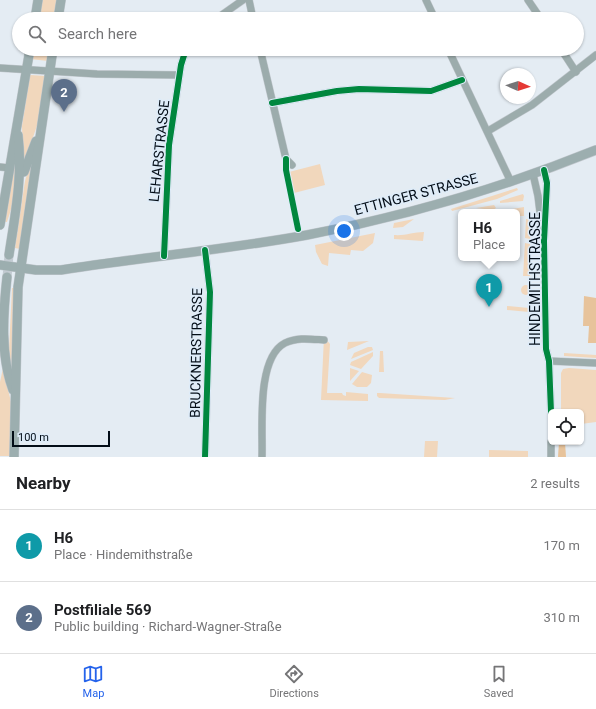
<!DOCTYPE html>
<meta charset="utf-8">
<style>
:root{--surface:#fff;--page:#f2f2f2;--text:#202124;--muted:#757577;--line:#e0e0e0;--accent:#2563eb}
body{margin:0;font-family:Roboto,sans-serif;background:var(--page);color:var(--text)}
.controls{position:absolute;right:12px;bottom:12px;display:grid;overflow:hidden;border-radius:6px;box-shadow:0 1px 3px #0004}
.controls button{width:36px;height:36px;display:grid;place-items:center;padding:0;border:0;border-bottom:1px solid var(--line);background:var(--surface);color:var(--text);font:20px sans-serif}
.compass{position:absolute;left:500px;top:68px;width:36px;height:36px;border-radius:50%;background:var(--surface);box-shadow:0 1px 3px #0004;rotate:93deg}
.scale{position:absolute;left:12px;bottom:10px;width:98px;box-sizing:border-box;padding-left:4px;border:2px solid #030d17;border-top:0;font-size:11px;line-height:14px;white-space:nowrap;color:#030d17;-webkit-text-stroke:3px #deecf9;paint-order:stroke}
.you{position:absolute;left:344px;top:231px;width:14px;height:14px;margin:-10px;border:3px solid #fff;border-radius:50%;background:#1a73e8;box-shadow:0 0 0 6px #1a73e833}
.badge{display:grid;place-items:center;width:26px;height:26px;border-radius:50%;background:var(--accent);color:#fff;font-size:13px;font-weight:700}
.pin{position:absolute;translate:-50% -33px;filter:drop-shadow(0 1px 2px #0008)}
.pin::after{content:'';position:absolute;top:21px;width:14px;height:12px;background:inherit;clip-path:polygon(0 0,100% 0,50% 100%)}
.popup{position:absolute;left:458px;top:209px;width:62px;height:52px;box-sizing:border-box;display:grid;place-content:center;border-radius:6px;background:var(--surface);filter:drop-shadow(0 1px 3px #0005);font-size:13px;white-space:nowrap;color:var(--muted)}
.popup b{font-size:15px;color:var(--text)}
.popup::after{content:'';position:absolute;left:50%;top:100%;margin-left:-8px;border:8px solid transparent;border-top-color:var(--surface)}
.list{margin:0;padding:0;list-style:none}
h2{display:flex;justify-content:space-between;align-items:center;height:52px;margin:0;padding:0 16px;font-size:17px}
h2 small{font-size:13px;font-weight:400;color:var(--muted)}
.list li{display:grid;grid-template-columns:26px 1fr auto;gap:12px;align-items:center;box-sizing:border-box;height:72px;padding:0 16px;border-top:1px solid var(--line)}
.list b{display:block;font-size:15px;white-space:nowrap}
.list p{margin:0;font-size:13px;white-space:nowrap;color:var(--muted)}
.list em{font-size:13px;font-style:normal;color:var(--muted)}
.icon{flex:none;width:22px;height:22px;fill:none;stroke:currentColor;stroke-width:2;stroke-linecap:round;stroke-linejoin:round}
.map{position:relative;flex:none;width:596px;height:457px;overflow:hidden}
.search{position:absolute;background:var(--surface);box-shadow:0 1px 3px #0004;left:12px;right:12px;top:12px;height:44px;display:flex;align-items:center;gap:10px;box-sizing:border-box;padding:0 14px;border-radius:22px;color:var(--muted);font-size:15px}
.sheet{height:196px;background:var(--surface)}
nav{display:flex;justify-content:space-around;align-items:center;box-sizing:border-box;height:56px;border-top:1px solid var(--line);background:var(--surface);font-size:11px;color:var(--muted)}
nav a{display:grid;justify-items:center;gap:2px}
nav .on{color:var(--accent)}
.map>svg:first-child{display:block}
</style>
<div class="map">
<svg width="596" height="457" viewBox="0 0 596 457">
<rect width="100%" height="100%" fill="#e4ecf3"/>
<g fill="#f1d7bc">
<path d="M40,0H58L55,19H37Z"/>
<path d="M31,49H50L48,61L30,59Z"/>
<path d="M30,75L46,76L38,123L25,160L23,159L22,126Z"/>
<path d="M17,152C17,176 15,200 7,222H5Z"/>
<path d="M33,154L20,249L15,248L25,181Z"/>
<path d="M320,164L325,185L294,193L289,172Z"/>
<path d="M517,188L518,190L497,199L452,211L451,209Z"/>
<path d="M523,194L524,196L523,201L500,203V201Z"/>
<path d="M494,205L496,208L493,210L476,208Z"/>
<path d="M524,207V216H517V212H496Z"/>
<path d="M414,219L403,227L393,228L394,223Z"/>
<path d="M526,219H531L530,239L525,238Z"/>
<path d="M424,232L423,241L394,239V235C405,236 413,232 424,232Z"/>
<path d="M375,233L373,243L363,251L351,250L350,255L329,253L328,266L322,264L316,252L315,245Z"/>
<path d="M525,243L530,244V276H523Z"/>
<circle cx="526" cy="290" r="5"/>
<path d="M12,288H15L11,376L9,350Z"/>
<path d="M507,306L529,308V312L507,310Z"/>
<path d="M324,337L330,344L327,393H342L343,395L346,396V392L368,394V401L321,400Z"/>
<path d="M369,341L347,350L348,342Z"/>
<path d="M368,347H372L373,350L351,359L354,353Z"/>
<path d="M380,351H383L384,372H379Z"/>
<path d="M373,352V356L361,369L350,365L351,362Z"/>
<path d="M564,353L596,355V358L564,356Z"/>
<path d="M3,368L11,402V456H0V382Z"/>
<path d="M350,368L359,371L350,381Z"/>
<path d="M569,368L596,370V422L581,424V412H561V373L563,369Z"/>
<path d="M362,372L372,375L371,383L367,387H357L352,384Z"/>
<path d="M377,393H380L455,398L445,400L379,398L377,396Z"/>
<path d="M425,441H438L437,457H424Z"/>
<path d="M489,450L528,451V457H489Z"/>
</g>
<g fill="#e7c39b">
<path d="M584,296L596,298V343H588L589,326H583Z"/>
<path d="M559,442H565L566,457H558Z"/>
</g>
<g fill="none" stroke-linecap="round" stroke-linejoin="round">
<path stroke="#c2cbd2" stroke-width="9" stroke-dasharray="9 4.5" stroke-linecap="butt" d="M7,277L9,255"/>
<g stroke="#c2c8ce" stroke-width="8">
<g id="minor">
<path d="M249,0L253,19"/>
<path d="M426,0L435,19"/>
<path d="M528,0L541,19"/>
<path d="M216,19L243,0"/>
<path d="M260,49L286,159L292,165"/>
<path d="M448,49L511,182"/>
<path d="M561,49L576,72"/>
<path d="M0,68L97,74L179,75"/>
<path d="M272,103L337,91L359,89L431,91L462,80"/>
<path d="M488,131L532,105L596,55"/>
<path d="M0,167L10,168"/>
<path d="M544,170L547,183L544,241L546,349L549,361L551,412"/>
<path d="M533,174L538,196L543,237"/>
<path d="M164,256L169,145L181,65L186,49"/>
<path d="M549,361L596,363"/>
<path d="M205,457L210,292L205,250"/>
<path d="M262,457C263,428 256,358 285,343C297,337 310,339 324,340"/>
<path d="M551,457V442"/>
</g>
</g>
<g stroke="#c2c8ce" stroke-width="10">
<g id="major">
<path d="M35,19L38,0"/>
<path d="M58,19L61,0"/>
<path d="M24,172L36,141"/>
<path d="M0,225L30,49"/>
<path d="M9,255C15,215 23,176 18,135"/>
<path d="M0,265L36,270H61C143,257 225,250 307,235C406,216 502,188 596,150"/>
<path d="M7,277C3,314 0,355 13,390"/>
<path d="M14,457L18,287L53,49"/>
</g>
</g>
<use href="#minor" stroke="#9cacac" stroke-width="7"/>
<use href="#major" stroke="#9caeaf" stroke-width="9"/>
<g stroke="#deecf9" stroke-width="8">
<g id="cycleway">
<path d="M272,103L337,91L359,89L431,91L462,80"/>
<path d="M286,159V170L298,229"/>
<path d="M544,170L547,183L544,241L546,349L549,361L551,412"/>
<path d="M164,256L169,145L181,65L186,49"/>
<path d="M205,457L210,292L205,250"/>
</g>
</g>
<use href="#cycleway" stroke="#00873e" stroke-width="6"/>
</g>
<g text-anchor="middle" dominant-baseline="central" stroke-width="3" stroke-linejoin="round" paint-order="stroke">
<g font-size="14" fill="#030d17" stroke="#deecf9">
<text transform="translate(159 151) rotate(-84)">LEHARSTRASSE</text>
<text transform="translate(416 194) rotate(-15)">ETTINGER STRASSE</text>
<text transform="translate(535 279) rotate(-90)">HINDEMITHSTRASSE</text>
<text transform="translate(196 353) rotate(-89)">BRUCKNERSTRASSE</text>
</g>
</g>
</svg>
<div class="controls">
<button><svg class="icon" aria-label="locate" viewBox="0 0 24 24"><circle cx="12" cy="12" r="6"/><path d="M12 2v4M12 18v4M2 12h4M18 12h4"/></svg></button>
</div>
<svg class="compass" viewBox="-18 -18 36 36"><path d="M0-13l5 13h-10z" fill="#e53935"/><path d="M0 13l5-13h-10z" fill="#757577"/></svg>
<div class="scale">100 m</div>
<div class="you"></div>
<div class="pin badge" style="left:489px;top:307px;background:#0f9aa8">1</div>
<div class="popup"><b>H6</b>Place</div>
<div class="pin badge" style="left:64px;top:112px;background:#5c6f8a">2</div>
<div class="search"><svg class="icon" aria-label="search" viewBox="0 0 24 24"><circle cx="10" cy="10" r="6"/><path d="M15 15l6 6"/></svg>Search here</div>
</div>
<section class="sheet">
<h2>Nearby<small>2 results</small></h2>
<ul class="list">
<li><span class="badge" style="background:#0f9aa8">1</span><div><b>H6</b><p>Place · Hindemithstraße</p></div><em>170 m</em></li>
<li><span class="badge" style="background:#5c6f8a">2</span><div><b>Postfiliale 569</b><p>Public building · Richard-Wagner-Straße</p></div><em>310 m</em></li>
</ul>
</section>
<nav>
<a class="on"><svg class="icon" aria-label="map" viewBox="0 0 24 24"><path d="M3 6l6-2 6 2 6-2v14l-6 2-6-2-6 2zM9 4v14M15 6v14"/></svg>Map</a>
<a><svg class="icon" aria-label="directions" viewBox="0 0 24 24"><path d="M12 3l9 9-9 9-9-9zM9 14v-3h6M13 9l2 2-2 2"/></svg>Directions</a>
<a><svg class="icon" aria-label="saved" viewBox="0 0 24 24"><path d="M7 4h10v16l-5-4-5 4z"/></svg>Saved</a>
</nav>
